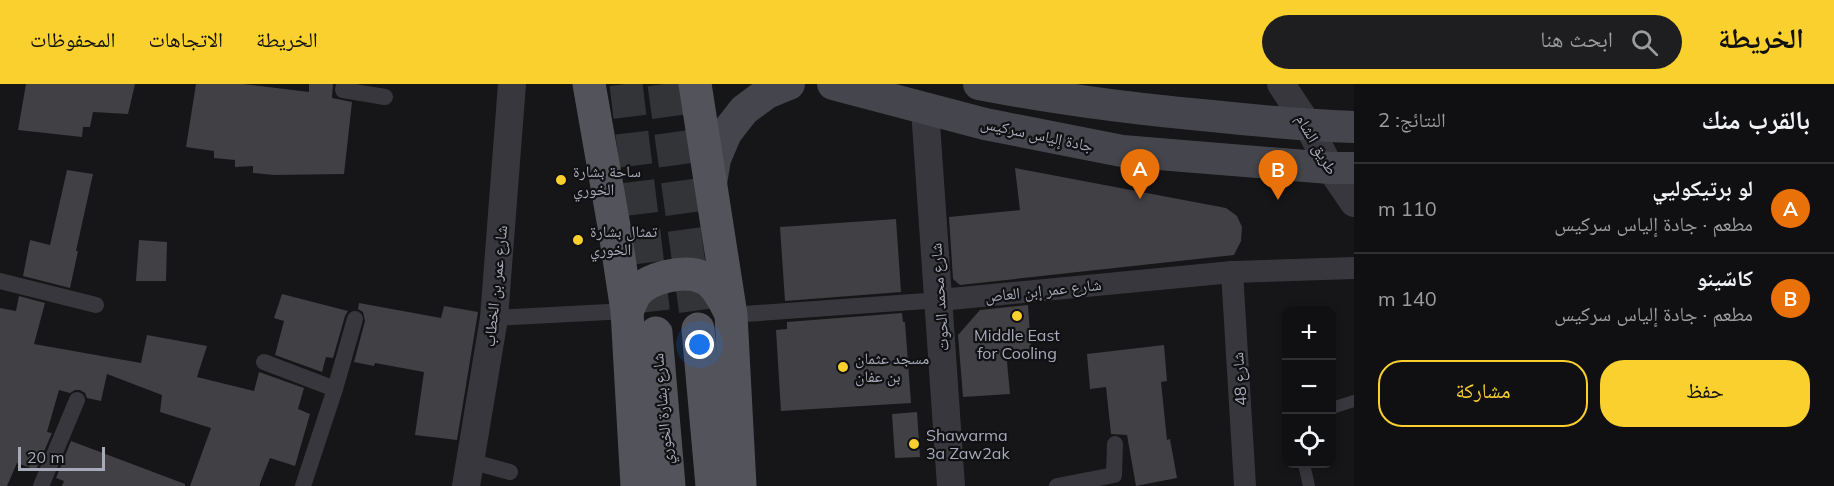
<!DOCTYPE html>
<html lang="ar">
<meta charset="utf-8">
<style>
:root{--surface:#101012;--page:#1e1e20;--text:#f1f3f6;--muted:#9c9d9f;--line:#303032;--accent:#f9d02d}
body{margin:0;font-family:Mulish,"Noto Naskh Arabic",sans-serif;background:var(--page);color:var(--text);direction:rtl}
.controls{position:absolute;right:18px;bottom:18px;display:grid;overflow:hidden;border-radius:12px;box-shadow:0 3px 9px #0003}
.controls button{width:54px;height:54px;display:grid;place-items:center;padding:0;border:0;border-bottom:2px solid var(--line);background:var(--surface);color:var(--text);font:30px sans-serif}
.scale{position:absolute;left:18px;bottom:15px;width:87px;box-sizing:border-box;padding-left:6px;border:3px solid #a7aab9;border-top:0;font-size:16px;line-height:21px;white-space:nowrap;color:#a7aab9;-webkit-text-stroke:4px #111113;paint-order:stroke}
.you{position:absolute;left:700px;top:261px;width:21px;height:21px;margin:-15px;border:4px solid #fff;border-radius:50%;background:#1a73e8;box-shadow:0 0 0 9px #1a73e833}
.badge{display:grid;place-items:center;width:39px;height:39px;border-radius:50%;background:var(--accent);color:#fff;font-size:20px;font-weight:700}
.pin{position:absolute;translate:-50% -50px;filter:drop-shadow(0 2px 3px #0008)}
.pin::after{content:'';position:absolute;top:32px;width:21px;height:18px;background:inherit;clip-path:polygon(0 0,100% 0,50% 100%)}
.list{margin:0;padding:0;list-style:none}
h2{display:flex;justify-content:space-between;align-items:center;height:78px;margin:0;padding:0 24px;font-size:26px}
h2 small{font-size:20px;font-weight:400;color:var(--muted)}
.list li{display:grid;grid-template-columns:39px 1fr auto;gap:18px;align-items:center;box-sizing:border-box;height:90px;padding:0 24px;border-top:2px solid var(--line)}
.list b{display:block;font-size:22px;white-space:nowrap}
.list p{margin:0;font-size:20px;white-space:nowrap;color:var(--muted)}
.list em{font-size:20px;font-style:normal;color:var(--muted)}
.actions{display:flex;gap:12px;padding:18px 24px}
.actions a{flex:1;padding:14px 0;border:2px solid var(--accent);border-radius:24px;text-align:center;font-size:21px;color:var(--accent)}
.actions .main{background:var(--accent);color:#111}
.icon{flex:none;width:33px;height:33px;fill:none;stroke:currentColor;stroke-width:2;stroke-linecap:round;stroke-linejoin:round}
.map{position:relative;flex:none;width:1354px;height:402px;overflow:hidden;direction:ltr}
header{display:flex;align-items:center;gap:36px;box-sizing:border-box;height:84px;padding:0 30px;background:var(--accent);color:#111}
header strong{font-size:28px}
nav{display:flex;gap:33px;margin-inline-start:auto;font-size:21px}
.search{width:420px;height:54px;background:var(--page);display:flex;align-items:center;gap:15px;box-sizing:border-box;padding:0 21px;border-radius:33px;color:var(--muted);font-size:22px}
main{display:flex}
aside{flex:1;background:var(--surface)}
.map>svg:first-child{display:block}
</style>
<header>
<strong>الخريطة</strong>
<div class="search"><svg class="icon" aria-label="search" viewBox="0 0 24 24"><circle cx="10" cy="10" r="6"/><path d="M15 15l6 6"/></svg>ابحث هنا</div>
<nav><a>الخريطة</a><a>الاتجاهات</a><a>المحفوظات</a></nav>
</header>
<main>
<aside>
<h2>بالقرب منك<small>النتائج: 2</small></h2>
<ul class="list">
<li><span class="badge" style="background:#e8710a">A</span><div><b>لو برتيكوليي</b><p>مطعم · جادة إلياس سركيس</p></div><em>110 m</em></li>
<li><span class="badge" style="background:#e8710a">B</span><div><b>كاسّينو</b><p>مطعم · جادة إلياس سركيس</p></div><em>140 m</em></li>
</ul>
<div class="actions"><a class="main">حفظ</a><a>مشاركة</a></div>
</aside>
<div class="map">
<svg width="1354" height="402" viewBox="0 0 1354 402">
<rect width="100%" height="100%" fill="#161618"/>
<g fill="#404045">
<path d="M26,0H135L128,30L93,28L90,43H83L82,53L18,46Z"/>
<path d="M196,0H243L309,8V0H333L332,14L352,18L344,90L274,91L253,89V82L235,83V76L214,74V67L186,63Z"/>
<path d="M1015,84L1226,124L1237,132L1242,143L1241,157L1234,171L960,201L953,195L949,133L1020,126Z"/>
<path d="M67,86L93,90L76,167H78L70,204L23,192L30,156L50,161Z"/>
<path d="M896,135L901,208L785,217L780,143Z"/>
<path d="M139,156L167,158L166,197H136Z"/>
<path d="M282,210L348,227L345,232L333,274L326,273L322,288L275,271L284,237L274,234Z"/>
<path d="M19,212L45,219L34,260L141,279L147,251L207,262L197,293L254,307L259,288L304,304L298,325L310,330L295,382L270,374L259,402H190L211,344L160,328L162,311L107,290L101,317L87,314L85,309L80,306H75L70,309L59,306L47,348L52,349L36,386L17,379L7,402H0V224L16,227Z"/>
<path d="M359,219L441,234L444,222L478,228L457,356L415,351L424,288L375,279L374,282L354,278L365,237L363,228L358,225Z"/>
<path d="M1028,221L1031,265L1006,267L1010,310L963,313L958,251L980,226Z"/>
<path d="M902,229L903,238H905L911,319L781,327L776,246L787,245V238Z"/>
<path d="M1164,261L1167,297L1161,298L1167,356L1170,355L1177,394L1136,402L1127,351L1111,350L1106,303L1090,305L1087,270Z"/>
<path d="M917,328L920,373L895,374L892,330Z"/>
<path d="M71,357L185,400V402H62L64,397L56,394Z"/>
</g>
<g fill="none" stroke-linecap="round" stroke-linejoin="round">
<g stroke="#333438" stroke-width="33" stroke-dasharray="33 16" stroke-linecap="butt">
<path d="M626,0L656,249"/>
<path d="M664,0L698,245"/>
</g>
<g stroke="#37373d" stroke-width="12">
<path d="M1332,324L1354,317"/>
<path d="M1304,380L1309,402"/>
</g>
<g stroke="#37373d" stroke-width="16">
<path d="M344,0L343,6L385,13"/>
<path d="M0,197L96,221"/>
<path d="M731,231L940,216"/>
<path d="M494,234L627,227"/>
<path d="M264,278L335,305"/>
<path d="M470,377L510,388"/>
<path d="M41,402L77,316"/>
<path d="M303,402L335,305L355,235"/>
<path d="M1057,402L1114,391L1115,360"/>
</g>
<g stroke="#37373d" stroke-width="22">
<path d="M1232,188L1245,402"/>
<path d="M940,216L1232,188L1354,184"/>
</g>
<g stroke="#37373d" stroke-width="28">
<path d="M1281,0L1308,41L1330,84L1354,119"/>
<path d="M925,25L951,402"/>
<path d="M466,402L494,234L512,0"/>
</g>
<g stroke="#45464d" stroke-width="32">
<path d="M833,0L985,40L1122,67L1330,84H1354"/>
<path d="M979,0C1056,15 1134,25 1212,32C1259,37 1306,41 1354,43"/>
<path d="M711,99L715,75L726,49L744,26L767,9L789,0"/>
</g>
<g stroke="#53535c" stroke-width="33">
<path d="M589,0L615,148L627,227L637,402"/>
<path d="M695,0L731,231L740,402"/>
<path d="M627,227C630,222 632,215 635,210C648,193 685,185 704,194C716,199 723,215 729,226"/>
<path d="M698,245L712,402"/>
<path d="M656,249L669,402"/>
</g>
</g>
<g fill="#f9d02d" stroke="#111113" stroke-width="2">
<circle cx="561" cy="96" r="6"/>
<circle cx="578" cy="156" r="6"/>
<circle cx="1017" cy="232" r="6"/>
<circle cx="843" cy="283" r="6"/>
<circle cx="914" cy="360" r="6"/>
</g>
<g text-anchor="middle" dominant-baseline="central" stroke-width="4.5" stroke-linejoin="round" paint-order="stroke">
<g font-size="16" fill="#a7aab9" stroke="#111113">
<text transform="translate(1037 50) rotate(12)">جادة إلياس سركيس</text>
<text transform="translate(1317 60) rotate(60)">طريق الشام</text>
<text transform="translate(495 202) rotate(-84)">شارع عمر بن الخطاب</text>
<text transform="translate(1043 206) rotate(-6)">شارع عمر إبن العاص</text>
<text transform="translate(939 213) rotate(-94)">شارع محمد الحوت</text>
<text transform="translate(1239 295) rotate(-94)">شارع 48</text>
<text transform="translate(662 325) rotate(-95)">شارع بشارة الخوري</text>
</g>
<g font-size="16" fill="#a7aab9" stroke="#111113" text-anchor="start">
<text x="573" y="87">ساحة بشارة<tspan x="573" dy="18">الخوري</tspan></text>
<text x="590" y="147">تمثال بشارة<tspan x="590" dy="18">الخوري</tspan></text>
<text x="1017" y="251" text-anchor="middle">Middle East<tspan x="1017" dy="18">for Cooling</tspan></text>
<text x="855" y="274">مسجد عثمان<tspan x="855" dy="18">بن عفان</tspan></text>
<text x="926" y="351">Shawarma<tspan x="926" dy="18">3a Zaw2ak</tspan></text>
</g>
</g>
</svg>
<div class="controls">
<button>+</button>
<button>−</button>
<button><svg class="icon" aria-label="locate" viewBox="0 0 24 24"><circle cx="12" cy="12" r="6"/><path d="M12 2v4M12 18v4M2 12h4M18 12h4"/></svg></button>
</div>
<div class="scale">20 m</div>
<div class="you"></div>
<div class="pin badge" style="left:1140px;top:115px;background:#e8710a">A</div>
<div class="pin badge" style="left:1278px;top:116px;background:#e8710a">B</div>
</div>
</main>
